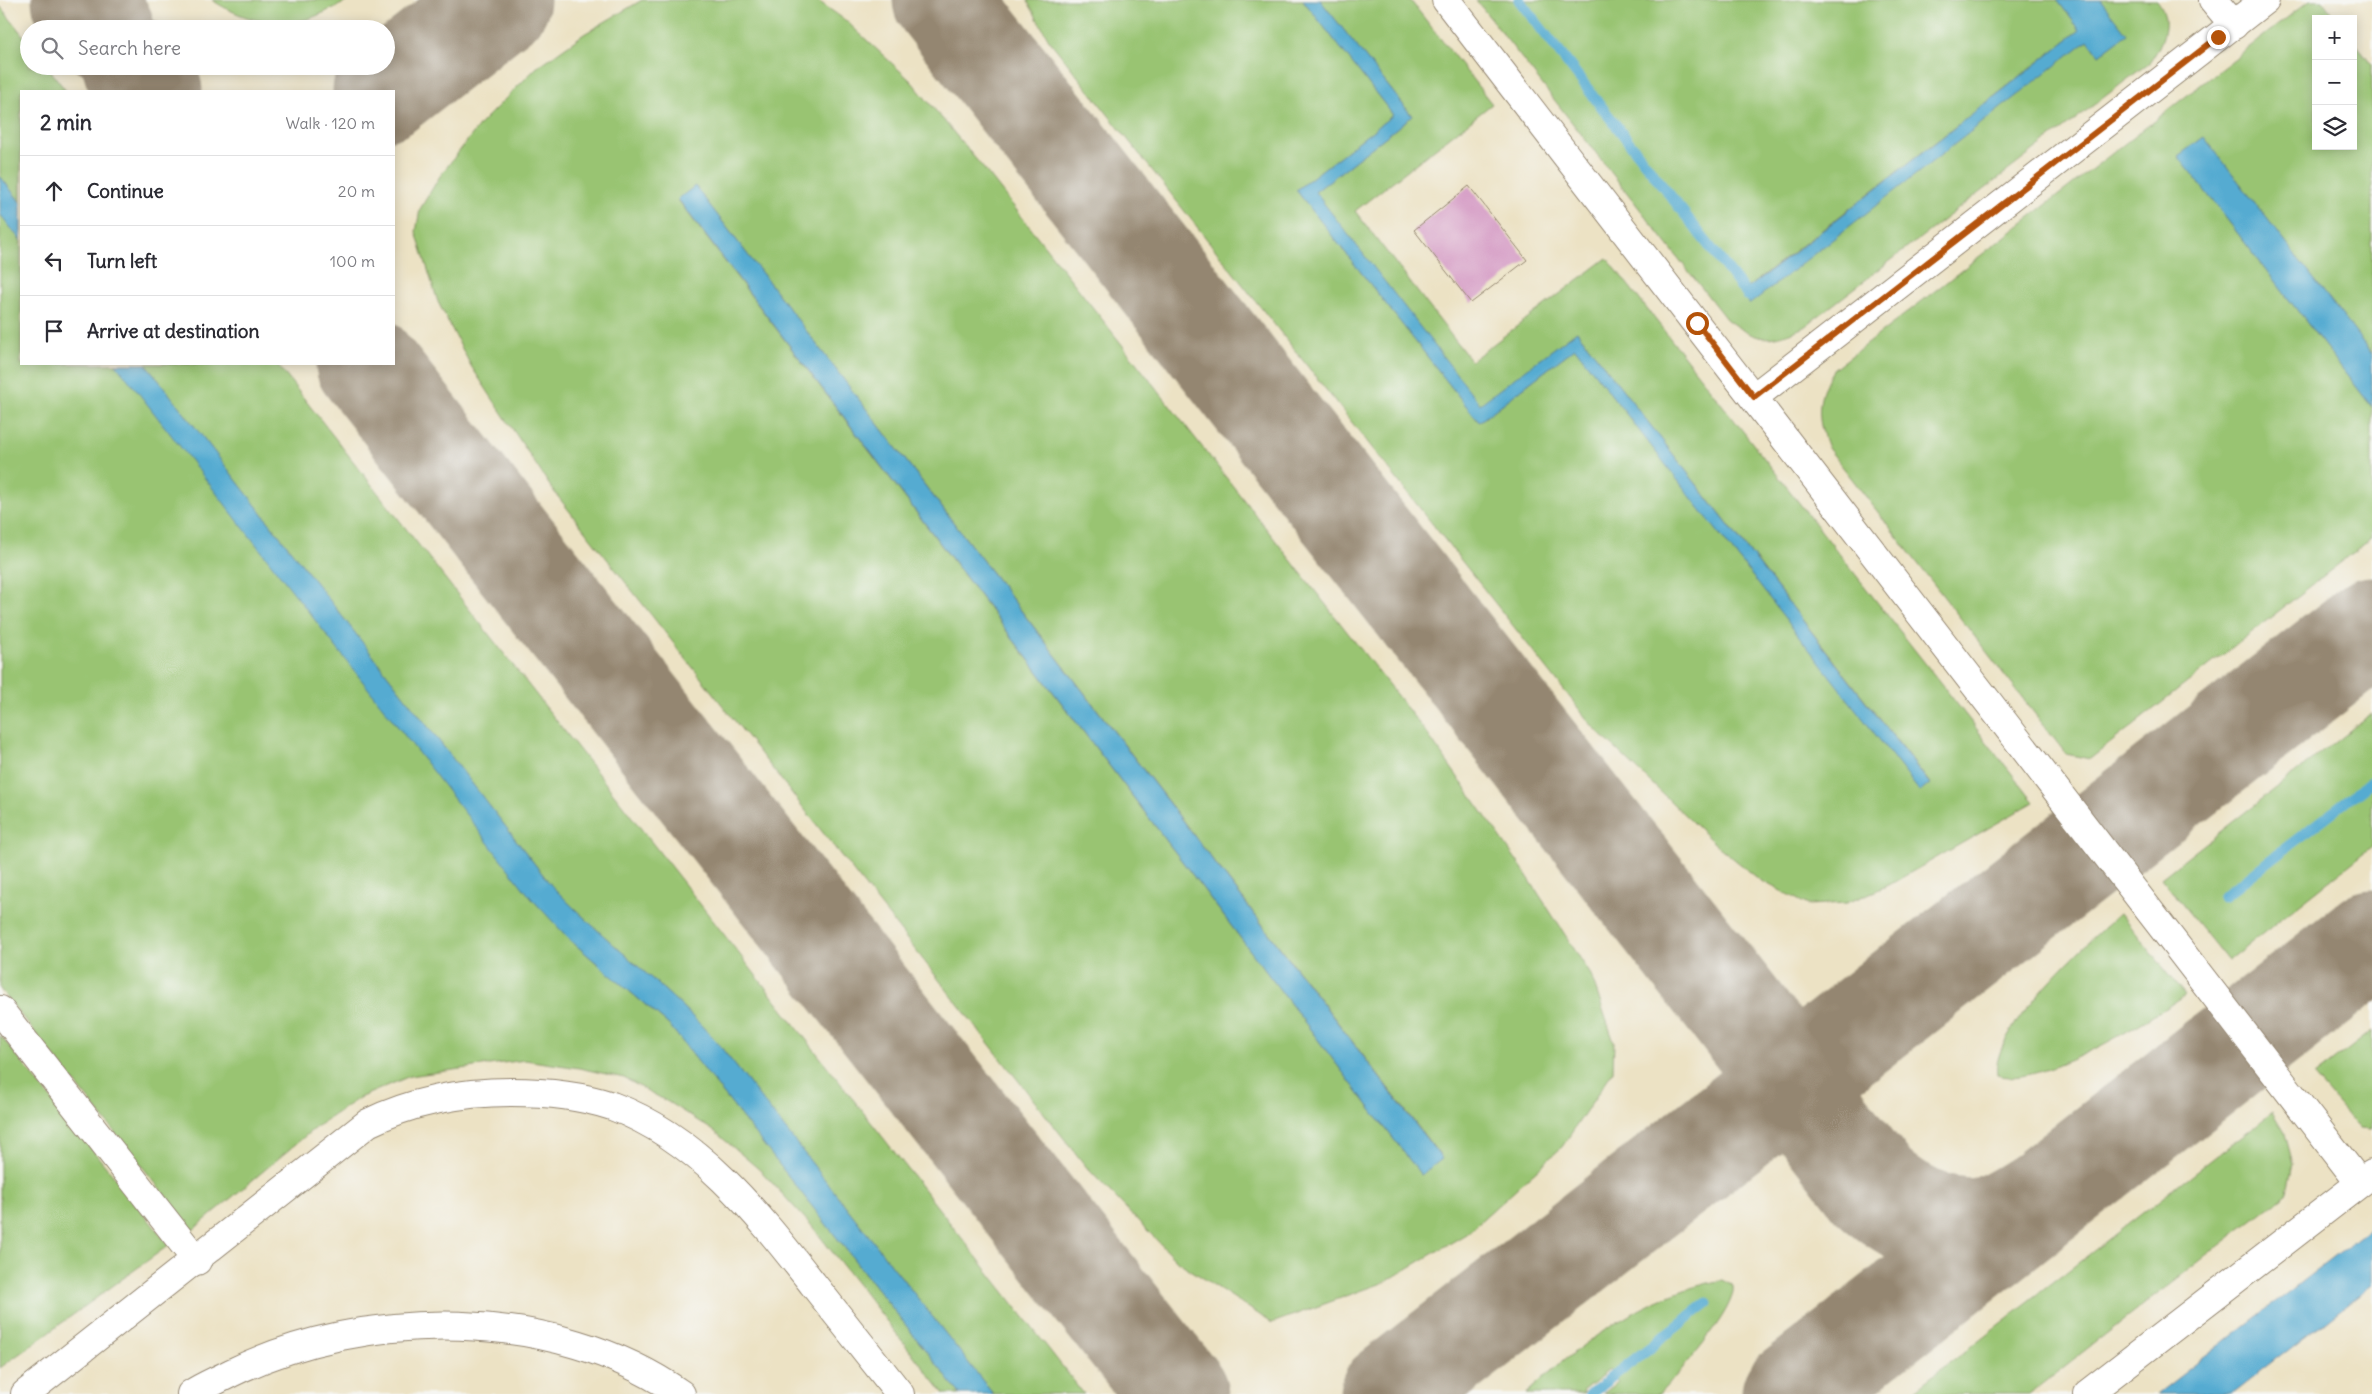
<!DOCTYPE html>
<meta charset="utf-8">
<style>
:root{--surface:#fff;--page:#f7f7f7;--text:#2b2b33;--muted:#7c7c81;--line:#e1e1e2}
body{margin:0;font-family:Delius,sans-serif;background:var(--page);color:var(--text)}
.controls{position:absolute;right:15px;top:15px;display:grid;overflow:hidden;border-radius:0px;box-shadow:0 2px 12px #0003}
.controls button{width:45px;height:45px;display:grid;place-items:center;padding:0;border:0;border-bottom:1px solid var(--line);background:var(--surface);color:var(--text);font:25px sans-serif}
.stop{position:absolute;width:15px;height:15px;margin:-11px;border:4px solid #b45309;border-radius:50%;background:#fff}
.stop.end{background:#b45309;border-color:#fff;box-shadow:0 1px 5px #0008}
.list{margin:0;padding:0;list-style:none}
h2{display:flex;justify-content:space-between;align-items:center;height:65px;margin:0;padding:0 20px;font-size:21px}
h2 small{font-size:16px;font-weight:400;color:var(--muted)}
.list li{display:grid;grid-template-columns:32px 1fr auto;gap:15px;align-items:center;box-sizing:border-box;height:70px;padding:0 20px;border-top:1px solid var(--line)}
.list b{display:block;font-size:19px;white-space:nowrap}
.list em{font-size:16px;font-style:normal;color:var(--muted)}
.icon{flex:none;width:28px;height:28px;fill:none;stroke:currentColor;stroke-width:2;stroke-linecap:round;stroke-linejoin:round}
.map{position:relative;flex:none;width:2372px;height:1394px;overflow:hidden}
.search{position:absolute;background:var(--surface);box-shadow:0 2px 12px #0003;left:20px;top:20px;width:375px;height:55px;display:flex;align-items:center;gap:12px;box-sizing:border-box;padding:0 18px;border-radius:28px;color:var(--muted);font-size:19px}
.panel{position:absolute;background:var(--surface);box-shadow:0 2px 12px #0003;left:20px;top:90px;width:375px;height:275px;border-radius:0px}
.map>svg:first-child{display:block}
</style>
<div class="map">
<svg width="2372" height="1394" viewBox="0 0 2372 1394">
<rect width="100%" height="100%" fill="#f6f6f2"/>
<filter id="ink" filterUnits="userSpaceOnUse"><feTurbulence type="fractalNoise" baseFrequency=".02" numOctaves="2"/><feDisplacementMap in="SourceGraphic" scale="10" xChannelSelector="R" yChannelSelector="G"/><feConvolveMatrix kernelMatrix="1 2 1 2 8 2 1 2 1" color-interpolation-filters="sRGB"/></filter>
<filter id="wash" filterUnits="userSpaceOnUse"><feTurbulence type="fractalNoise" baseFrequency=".0096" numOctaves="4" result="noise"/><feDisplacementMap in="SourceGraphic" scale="20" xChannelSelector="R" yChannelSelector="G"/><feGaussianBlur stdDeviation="1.12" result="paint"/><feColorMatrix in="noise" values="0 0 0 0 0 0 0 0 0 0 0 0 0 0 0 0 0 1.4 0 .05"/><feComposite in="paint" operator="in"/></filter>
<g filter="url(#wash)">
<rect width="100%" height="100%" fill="#ece2c4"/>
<g fill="#99c472" stroke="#6a7748" fill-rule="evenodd">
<path d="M212,0H351C336,6 320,16 304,20C272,28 239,18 212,0Z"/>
<path d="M642,0H817L845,20L911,81L989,175L1428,735L1522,868L1591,975L1614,1042L1613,1071L1562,1147L1466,1234L1385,1282L1272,1323L1177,1261L1088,1169L552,489L471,366L438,302L416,232L420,209L440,176L481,123L536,68L584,34ZM695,186L1442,1158L1421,1175L678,200Z"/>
<path d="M1027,0H1303L1393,115L1296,190L1479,422L1575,348L1920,791L1930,783L1577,331L1480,405L1315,192L1412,116L1320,0H1410L1492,104L1355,211L1471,361L1607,258L2034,802L1889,885L1847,903L1808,905L1760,880L1713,842L1594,728L1049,40Z"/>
<path d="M1476,0H2057L2080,30L1742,292L2088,40L2099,55L2126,34L2100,0H2157C2173,20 2163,43 2150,62L1804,327C1769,343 1757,342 1726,319Z"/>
<path d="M2310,0H2322L2336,19H2316V146H2353V40L2372,64V354L2204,137L2178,156L2372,407V538L2090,759L2066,754L1828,448C1816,418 1816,398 1833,370Z"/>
<path d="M0,6L29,43V66H47L66,91H21V203L0,176Z"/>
<path d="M0,213L21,241V364H117L570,940L670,1026L960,1394H944L811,1225L761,1171L714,1131L668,1102L624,1078L579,1068L525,1060L410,1076L359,1098L316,1127L193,1230L0,989Z"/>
<path d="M146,364H277L1084,1394H993L716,1041C665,985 603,940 551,885Z"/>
<path d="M2372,713V847L2228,961L2161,878Z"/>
<path d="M2120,913L2185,995C2149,1020 2039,1089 1997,1075C1989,1031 2089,941 2120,913Z"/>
<path d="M2372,1031V1130L2360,1129L2314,1076Z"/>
<path d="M0,1035L169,1245L0,1368Z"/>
<path d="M2273,1112L2284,1130L2293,1164L2287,1193L2029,1394H1909Z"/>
<path d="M1722,1280L1733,1286C1738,1308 1676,1377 1659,1394H1603L1618,1382L1609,1370L1582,1391L1584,1394H1526C1580,1342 1648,1294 1722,1280Z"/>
</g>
<g fill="#55abd1" stroke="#486a78">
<path d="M1303,0H1320L1412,116L1315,192L1480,404L1577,331L1930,784L1920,792L1575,348L1479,422L1296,190L1393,115Z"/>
<path d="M2057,0H2100L2127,34L2099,55L2088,40L1750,304L1742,293L2080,30Z"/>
<path d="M2204,137L2372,354V407L2178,156Z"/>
<path d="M0,176L21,203V241L0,214Z"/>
<path d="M695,186L1442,1159L1421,1175L678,199Z"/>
<path d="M116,364H146L551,885C603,940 665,985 716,1041L993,1394H960L670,1026L570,940L531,898Z"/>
<path d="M2372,1227V1285L2232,1394H2157Z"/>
</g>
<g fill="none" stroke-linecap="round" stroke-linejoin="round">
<g stroke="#55abd1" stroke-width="11">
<path d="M1519,0L1748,296L1755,290"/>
<path d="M2223,897L2372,781"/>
<path d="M1590,1394L1707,1303"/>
</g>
<g stroke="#948671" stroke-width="101">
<path d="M82,0L104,29"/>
<path d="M943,0L1727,998L1872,1186C1907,1218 1959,1240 2005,1220C2015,1215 2026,1208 2036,1202"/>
<path d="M133,66L152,91"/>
<path d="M383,91L500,0"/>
<path d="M366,364L1178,1394"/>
<path d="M1390,1394L2372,627"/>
<path d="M1792,1394L2372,940"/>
</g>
</g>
<g id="blocks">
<path fill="#d59bc5" d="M1469,186L1527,260L1471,303L1414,230Z"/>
</g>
</g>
<g filter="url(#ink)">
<use href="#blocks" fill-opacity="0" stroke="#948671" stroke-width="1"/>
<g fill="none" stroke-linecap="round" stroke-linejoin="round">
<g stroke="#948671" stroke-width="30">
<g id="minor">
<path d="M1446,0L2359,1182"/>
<path d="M2213,0L2234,25"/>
<path d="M1754,397L2265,0"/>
<path d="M0,1010L197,1261"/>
<path d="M25,1394L368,1123C413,1101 461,1092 511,1092C545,1092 579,1095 612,1106C699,1138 758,1214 813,1284C842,1321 871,1357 900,1394"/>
<path d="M191,1394C203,1386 218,1380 231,1373C365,1307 556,1306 681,1394"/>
<path d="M2087,1394L2372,1174"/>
</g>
</g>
<use href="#minor" stroke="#fff" stroke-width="28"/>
</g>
</g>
<g fill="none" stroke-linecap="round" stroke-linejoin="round" filter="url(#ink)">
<path stroke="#b45309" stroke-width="6" d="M1697,323L1754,397L2218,37"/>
</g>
</svg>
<div class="controls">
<button>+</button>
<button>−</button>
<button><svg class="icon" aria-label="layers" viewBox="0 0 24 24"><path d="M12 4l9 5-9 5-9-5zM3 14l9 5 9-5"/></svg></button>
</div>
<div class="stop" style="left:1697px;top:323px"></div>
<div class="stop end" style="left:2218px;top:37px"></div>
<div class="search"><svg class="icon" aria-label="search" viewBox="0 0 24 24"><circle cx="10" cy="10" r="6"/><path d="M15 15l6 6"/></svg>Search here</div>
<section class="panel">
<h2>2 min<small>Walk · 120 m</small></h2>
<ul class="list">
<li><svg class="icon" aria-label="ahead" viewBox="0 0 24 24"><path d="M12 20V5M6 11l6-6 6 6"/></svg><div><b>Continue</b></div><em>20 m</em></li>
<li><svg class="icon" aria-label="left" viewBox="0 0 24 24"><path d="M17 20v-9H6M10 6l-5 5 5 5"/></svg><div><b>Turn left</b></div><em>100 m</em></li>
<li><svg class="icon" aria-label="arrive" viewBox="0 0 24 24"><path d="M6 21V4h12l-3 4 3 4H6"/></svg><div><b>Arrive at destination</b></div></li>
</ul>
</section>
</div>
